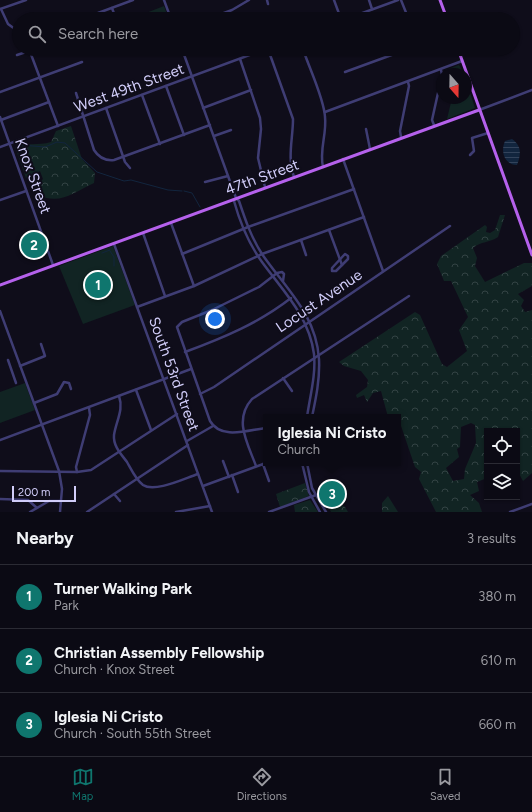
<!DOCTYPE html>
<meta charset="utf-8">
<style>
:root{--surface:#0b0a14;--page:#14131d;--text:#f1f3f6;--muted:#9a9aa0;--line:#2b2b34;--accent:#0f766e}
body{margin:0;font-family:Figtree,sans-serif;background:var(--page);color:var(--text)}
.controls{position:absolute;right:12px;bottom:12px;display:grid;overflow:hidden;border-radius:0px;box-shadow:0 1px 3px #0004}
.controls button{width:36px;height:36px;display:grid;place-items:center;padding:0;border:0;border-bottom:1px solid var(--line);background:var(--surface);color:var(--text);font:20px sans-serif}
.compass{position:absolute;left:436px;top:68px;width:36px;height:36px;border-radius:50%;background:var(--surface);box-shadow:0 1px 3px #0004;rotate:160deg}
.scale{position:absolute;left:12px;bottom:10px;width:64px;box-sizing:border-box;padding-left:4px;border:2px solid #d1cdf9;border-top:0;font-size:11px;line-height:14px;white-space:nowrap;color:#d1cdf9;-webkit-text-stroke:3px #0f0d1a;paint-order:stroke}
.you{position:absolute;left:215px;top:319px;width:14px;height:14px;margin:-10px;border:3px solid #fff;border-radius:50%;background:#1a73e8;box-shadow:0 0 0 6px #1a73e833}
.badge{display:grid;place-items:center;width:26px;height:26px;border-radius:50%;background:var(--accent);color:#fff;font-size:13px;font-weight:700}
.pin{position:absolute;translate:-50% -50%;border:2px solid #fff;box-shadow:0 1px 4px #0006}
.popup{position:absolute;left:263px;top:414px;width:138px;height:52px;box-sizing:border-box;display:grid;place-content:center;border-radius:0px;background:var(--surface);filter:drop-shadow(0 1px 3px #0005);font-size:13px;white-space:nowrap;color:var(--muted)}
.popup b{font-size:15px;color:var(--text)}
.popup::after{content:'';position:absolute;left:50%;top:100%;margin-left:-8px;border:8px solid transparent;border-top-color:var(--surface)}
.list{margin:0;padding:0;list-style:none}
h2{display:flex;justify-content:space-between;align-items:center;height:52px;margin:0;padding:0 16px;font-size:17px}
h2 small{font-size:13px;font-weight:400;color:var(--muted)}
.list li{display:grid;grid-template-columns:26px 1fr auto;gap:12px;align-items:center;box-sizing:border-box;height:64px;padding:0 16px;border-top:1px solid var(--line)}
.list b{display:block;font-size:15px;white-space:nowrap}
.list p{margin:0;font-size:13px;white-space:nowrap;color:var(--muted)}
.list em{font-size:13px;font-style:normal;color:var(--muted)}
.icon{flex:none;width:22px;height:22px;fill:none;stroke:currentColor;stroke-width:2;stroke-linecap:round;stroke-linejoin:round}
.map{position:relative;flex:none;width:532px;height:512px;overflow:hidden}
.search{position:absolute;background:var(--surface);box-shadow:0 1px 3px #0004;left:12px;right:12px;top:12px;height:44px;display:flex;align-items:center;gap:10px;box-sizing:border-box;padding:0 14px;border-radius:22px;color:var(--muted);font-size:15px}
.sheet{height:244px;background:var(--surface)}
nav{display:flex;justify-content:space-around;align-items:center;box-sizing:border-box;height:56px;border-top:1px solid var(--line);background:var(--surface);font-size:11px;color:var(--muted)}
nav a{display:grid;justify-items:center;gap:2px}
nav .on{color:var(--accent)}
.map>svg:first-child{display:block}
</style>
<div class="map">
<svg width="532" height="512" viewBox="0 0 532 512">
<defs>
<pattern id="forest-crowns" width="20" height="18" patternUnits="userSpaceOnUse"><rect width="20" height="18" fill="#112423"/><path d="M2 6a3 3 0 1 1 6 0M12 15a3 3 0 1 1 6 0" fill="none" stroke="#334344"/></pattern>
<pattern id="water-rules" width="6" height="5" patternUnits="userSpaceOnUse"><rect width="6" height="5" fill="#12253e"/><path d="M0 2.5h6" fill="none" stroke="#33435b"/></pattern>
</defs>
<rect width="100%" height="100%" fill="#0f0d1a"/>
<g fill="#112423">
<path d="M164,6L168,17L161,19L133,18Z"/>
<path d="M459,65L464,74H450L445,70Z"/>
<path d="M466,80L475,108L447,119L452,98H466Z"/>
<path d="M113,246L135,305L83,324L59,266Z"/>
<path d="M25,383L35,410L0,423V392Z"/>
</g>
<g fill="url(#forest-crowns)" fill-rule="evenodd">
<path d="M71,126L82,159L95,173L94,183C72,193 60,206 36,194V186L43,179L40,171L26,178L15,147C28,142 38,146 51,142L56,131Z"/>
<path d="M500,215H505L498,237C489,243 481,241 473,248L477,258L475,266L485,282L524,263H532V286L518,294L524,300L521,306L525,312L532,310V473L523,481L517,470V431H487V478L477,482L479,491L470,495L479,503L482,512H436L419,479L421,472L415,467L398,417H388L381,391L373,393L367,402L364,395L357,398L356,395L367,387L368,380L361,371L344,366L339,362L415,312L420,315L442,364L447,367L467,351L459,330L468,317L451,281H444L437,264L441,256L485,225L487,227L486,232L490,233L495,230ZM471,423L475,425L476,443L465,469L464,479L453,481L446,468L459,457L457,449L460,447L461,427Z"/>
<path d="M305,483L309,496L280,507L276,494Z"/>
<path d="M388,496L398,512H382V503Z"/>
<path d="M310,500L318,512H295L294,505Z"/>
<path d="M341,504L345,507L348,512H331L329,508Z"/>
</g>
<path fill="url(#water-rules)" d="M512,139C522,146 521,155 517,165C505,165 500,152 505,141Z"/>
<g fill="none" stroke-linecap="round" stroke-linejoin="round">
<g stroke="#12253e" stroke-width="1">
<path d="M21,145L45,147L57,142L65,143L97,172L124,181L131,180L168,190L182,191"/>
<path d="M184,191L192,193L200,207"/>
<path d="M110,251L114,257V266"/>
<path d="M102,253L110,250"/>
</g>
<g stroke="#3f3d74" stroke-width="2.5">
<path d="M164,0L171,19"/>
<path d="M267,0L268,4"/>
<path d="M334,0L341,19"/>
<path d="M369,0L372,9"/>
<path d="M401,0L407,15"/>
<path d="M112,8L116,19"/>
<path d="M0,9L26,0"/>
<path d="M1,9L8,24L19,32"/>
<path d="M91,19L98,13L133,0"/>
<path d="M208,19L232,10L249,0"/>
<path d="M346,19L398,0"/>
<path d="M29,49L58,126"/>
<path d="M182,49L236,198L239,201C245,219 251,237 262,254C286,289 316,314 319,359C320,379 316,398 312,417"/>
<path d="M268,49L293,119C293,139 287,157 294,177"/>
<path d="M303,49C309,68 324,98 325,117C327,134 319,150 323,167"/>
<path d="M336,49L337,50"/>
<path d="M17,55L35,49"/>
<path d="M240,59L260,118L261,129L258,158L265,187"/>
<path d="M345,72L408,49"/>
<path d="M166,86L184,135"/>
<path d="M0,92L82,62"/>
<path d="M76,93L94,150C99,158 105,161 114,160L210,125"/>
<path d="M142,95L160,144"/>
<path d="M106,108L125,162L130,168"/>
<path d="M203,108L251,90"/>
<path d="M479,110L532,90"/>
<path d="M325,112L462,61"/>
<path d="M0,117L53,265"/>
<path d="M1,120L49,102"/>
<path d="M434,125L432,120L442,75L441,70"/>
<path d="M366,129L370,149"/>
<path d="M214,136L231,130"/>
<path d="M401,137L400,131L409,86L408,82"/>
<path d="M0,147L266,49"/>
<path d="M470,155L474,151L472,138L488,133"/>
<path d="M343,159L383,271"/>
<path d="M205,182L228,176"/>
<path d="M235,199L234,201C240,223 249,244 262,262C283,291 309,316 314,354C316,375 310,396 307,417"/>
<path d="M0,200L26,191"/>
<path d="M171,223L194,286"/>
<path d="M329,230L342,265"/>
<path d="M143,233L165,296"/>
<path d="M301,240L306,255"/>
<path d="M114,244L212,512"/>
<path d="M182,254L248,227L354,189"/>
<path d="M345,254L348,256V259L336,271H332V268Z"/>
<path d="M137,307L194,286L262,254L364,217"/>
<path d="M0,311L59,471L62,489L60,512"/>
<path d="M185,352C223,338 259,323 291,298"/>
<path d="M8,360L16,383"/>
<path d="M20,366L45,356L41,344"/>
<path d="M283,378L292,391"/>
<path d="M136,390L151,430"/>
<path d="M200,394L214,387L450,226"/>
<path d="M119,396C124,410 116,421 114,435C113,446 121,454 127,462C131,469 136,480 143,485C155,493 185,478 198,474"/>
<path d="M34,403L57,394L64,382L69,383L71,389"/>
<path d="M266,428C248,430 221,440 210,421L177,327L182,322L212,310L259,287L277,273L282,272L284,274L283,281"/>
<path d="M0,440L191,369"/>
<path d="M187,441L213,426"/>
<path d="M223,461L229,477"/>
<path d="M302,463L309,492L320,512"/>
<path d="M307,463L312,488L326,512"/>
<path d="M263,464L269,481"/>
<path d="M256,466C248,444 233,420 252,399L409,296"/>
<path d="M0,471L77,472L91,470L177,414"/>
<path d="M77,472L76,467L90,415L89,408"/>
<path d="M232,475L238,492"/>
<path d="M203,486L266,463"/>
<path d="M114,494L120,501"/>
<path d="M0,499L28,500L37,508"/>
<path d="M30,512L49,501H61"/>
<path d="M87,512L188,445"/>
<path d="M176,512L210,506"/>
<path d="M269,512L316,495"/>
<path d="M510,512L532,504"/>
</g>
<g stroke="#b561ec" stroke-width="3">
<path d="M440,0L447,19"/>
<path d="M458,49L532,255"/>
<path d="M0,285L479,110"/>
</g>
</g>
<g text-anchor="middle" dominant-baseline="central" stroke-width="4" stroke-linejoin="round" paint-order="stroke">
<g font-size="15" fill="#d1cdf9" stroke="#0f0d1a">
<text transform="translate(129 88) rotate(-20)">West 49th Street</text>
<text transform="translate(33 176) rotate(70)">Knox Street</text>
<text transform="translate(262 177) rotate(-20)">47th Street</text>
<text transform="translate(319 301) rotate(-34)">Locust Avenue</text>
<text transform="translate(174 374) rotate(70)">South 53rd Street</text>
</g>
</g>
</svg>
<div class="controls">
<button><svg class="icon" aria-label="locate" viewBox="0 0 24 24"><circle cx="12" cy="12" r="6"/><path d="M12 2v4M12 18v4M2 12h4M18 12h4"/></svg></button>
<button><svg class="icon" aria-label="layers" viewBox="0 0 24 24"><path d="M12 4l9 5-9 5-9-5zM3 14l9 5 9-5"/></svg></button>
</div>
<svg class="compass" viewBox="-18 -18 36 36"><path d="M0-13l5 13h-10z" fill="#e53935"/><path d="M0 13l5-13h-10z" fill="#9a9aa0"/></svg>
<div class="scale">200 m</div>
<div class="you"></div>
<div class="pin badge" style="left:98px;top:285px">1</div>
<div class="pin badge" style="left:34px;top:245px">2</div>
<div class="pin badge" style="left:332px;top:494px">3</div>
<div class="popup"><b>Iglesia Ni Cristo</b>Church</div>
<div class="search"><svg class="icon" aria-label="search" viewBox="0 0 24 24"><circle cx="10" cy="10" r="6"/><path d="M15 15l6 6"/></svg>Search here</div>
</div>
<section class="sheet">
<h2>Nearby<small>3 results</small></h2>
<ul class="list">
<li><span class="badge">1</span><div><b>Turner Walking Park</b><p>Park</p></div><em>380 m</em></li>
<li><span class="badge">2</span><div><b>Christian Assembly Fellowship</b><p>Church · Knox Street</p></div><em>610 m</em></li>
<li><span class="badge">3</span><div><b>Iglesia Ni Cristo</b><p>Church · South 55th Street</p></div><em>660 m</em></li>
</ul>
</section>
<nav>
<a class="on"><svg class="icon" aria-label="map" viewBox="0 0 24 24"><path d="M3 6l6-2 6 2 6-2v14l-6 2-6-2-6 2zM9 4v14M15 6v14"/></svg>Map</a>
<a><svg class="icon" aria-label="directions" viewBox="0 0 24 24"><path d="M12 3l9 9-9 9-9-9zM9 14v-3h6M13 9l2 2-2 2"/></svg>Directions</a>
<a><svg class="icon" aria-label="saved" viewBox="0 0 24 24"><path d="M7 4h10v16l-5-4-5 4z"/></svg>Saved</a>
</nav>
